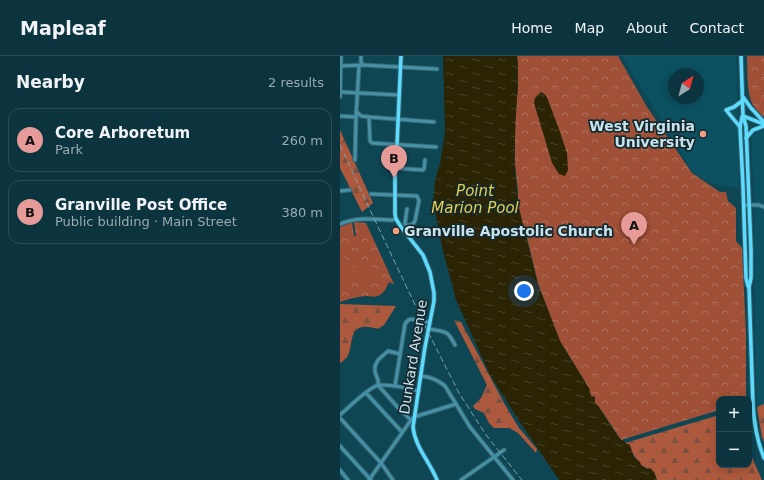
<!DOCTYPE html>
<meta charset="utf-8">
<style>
:root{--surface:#0b343f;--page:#143c46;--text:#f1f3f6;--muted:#9aaab0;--line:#2b4f59;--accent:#e69b98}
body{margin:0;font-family:"DejaVu Sans",sans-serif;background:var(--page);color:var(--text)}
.controls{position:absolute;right:12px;bottom:12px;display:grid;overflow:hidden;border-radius:8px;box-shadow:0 2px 10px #0003}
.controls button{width:36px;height:36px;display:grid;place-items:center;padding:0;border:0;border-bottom:1px solid var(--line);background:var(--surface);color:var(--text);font:20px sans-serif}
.compass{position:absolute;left:328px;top:12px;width:36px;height:36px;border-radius:50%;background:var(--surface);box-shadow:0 2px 10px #0003;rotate:36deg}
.you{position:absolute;left:184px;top:235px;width:14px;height:14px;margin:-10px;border:3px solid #fff;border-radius:50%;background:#1a73e8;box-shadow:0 0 0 6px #1a73e833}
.badge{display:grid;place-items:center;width:26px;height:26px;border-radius:50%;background:var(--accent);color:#111;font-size:13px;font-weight:700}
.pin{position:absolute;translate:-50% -33px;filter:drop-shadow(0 1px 2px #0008)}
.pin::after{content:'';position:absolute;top:21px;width:14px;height:12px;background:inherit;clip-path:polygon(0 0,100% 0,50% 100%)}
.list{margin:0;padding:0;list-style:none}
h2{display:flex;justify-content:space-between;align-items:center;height:52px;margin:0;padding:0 16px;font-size:17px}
h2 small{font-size:13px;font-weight:400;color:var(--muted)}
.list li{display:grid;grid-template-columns:26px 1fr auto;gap:12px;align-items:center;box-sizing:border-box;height:64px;margin:0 8px 8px;padding:0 8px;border:1px solid var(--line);border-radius:12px}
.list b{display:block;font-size:15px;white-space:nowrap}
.list p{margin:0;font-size:13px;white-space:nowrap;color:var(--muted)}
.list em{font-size:13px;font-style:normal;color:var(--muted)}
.map{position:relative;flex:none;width:424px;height:424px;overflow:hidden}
header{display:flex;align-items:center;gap:24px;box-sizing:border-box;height:56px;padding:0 20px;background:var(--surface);border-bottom:1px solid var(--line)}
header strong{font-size:19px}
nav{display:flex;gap:22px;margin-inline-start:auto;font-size:14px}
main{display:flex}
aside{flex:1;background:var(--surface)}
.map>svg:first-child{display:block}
</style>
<header>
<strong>Mapleaf</strong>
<nav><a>Home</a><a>Map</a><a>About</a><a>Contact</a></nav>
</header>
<main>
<aside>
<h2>Nearby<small>2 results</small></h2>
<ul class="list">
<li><span class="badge">A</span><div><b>Core Arboretum</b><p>Park</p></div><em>260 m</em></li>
<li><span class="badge">B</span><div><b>Granville Post Office</b><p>Public building · Main Street</p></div><em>380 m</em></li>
</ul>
</aside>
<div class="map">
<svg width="424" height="424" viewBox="0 0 424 424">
<defs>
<pattern id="forest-firs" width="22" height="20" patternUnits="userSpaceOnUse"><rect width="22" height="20" fill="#ad593d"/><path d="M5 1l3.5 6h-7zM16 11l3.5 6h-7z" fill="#7a5041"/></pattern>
<pattern id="park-crowns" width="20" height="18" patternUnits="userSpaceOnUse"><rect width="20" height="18" fill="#a05036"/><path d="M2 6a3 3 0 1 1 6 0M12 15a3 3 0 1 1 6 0" fill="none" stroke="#b0715d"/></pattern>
<pattern id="water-ripples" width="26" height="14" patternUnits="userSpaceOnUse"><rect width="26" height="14" fill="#2a2405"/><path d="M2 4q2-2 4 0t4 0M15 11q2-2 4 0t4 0" fill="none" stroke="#48442a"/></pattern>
</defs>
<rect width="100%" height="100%" fill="#0f4654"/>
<g fill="#0b5162" fill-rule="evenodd">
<path d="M282,0H396L399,132L379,129L365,124L352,115ZM334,18H358V42H334Z"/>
<path d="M419,74H424V384L417,351L415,280L414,155L412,94V79Z"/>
</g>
<g fill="url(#forest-firs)">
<path d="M0,74L33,147L22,156L0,112Z"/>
<path d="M0,248L56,250L44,269L38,273C34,272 27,270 22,271C5,275 17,300 0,307Z"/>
<path d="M114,264L121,266L164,347L179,372L197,393L196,397L178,377L169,372H154L149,367L144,357L135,353L133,350L141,342L147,329Z"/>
<path d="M424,348V386L422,382L417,351Z"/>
<path d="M379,359V409H409V395L422,424H317L314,416L301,409L285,387Z"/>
</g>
<g fill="url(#park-crowns)">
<path d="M177,0H278L307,51L352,117L380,136H386L388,145L396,152V185L402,192L406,278V343H379V354L281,384L259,351L255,347V341L251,340L249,337L250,334L220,285L198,228L186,177L179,157L178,148V135L175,108V66L178,31V7Z"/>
<path d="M407,0H424V61C419,57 415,53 412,47C406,34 408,14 407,0Z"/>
<path d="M12,166L14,180H16L14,166L26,167L54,228H53L49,226C47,230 45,236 40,239C35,242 30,240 25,240C16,241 8,243 0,246V171Z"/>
</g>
<g fill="#a05036">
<path d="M0,198L3,199L14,225L6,228H0Z"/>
<path d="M17,209C27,208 36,211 41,220L39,223L21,232L11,212Z"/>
</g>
<g fill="url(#water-ripples)">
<path d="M103,0H177C180,27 175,56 175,83C175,91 174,100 175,108C175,121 178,134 178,148L198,228L220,285L250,334L249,336L251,338V340L255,341V347L259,351L275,376H276L277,379L281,384L284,385L287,388H289C292,392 292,398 295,402C298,405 300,404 301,409L307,413L310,412L314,416L317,424H220L217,421L179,365L150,319L116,244L103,195L93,146L95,124L100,107L105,76Z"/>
<path d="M201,36L206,39L208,44L219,73L227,97L228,114L225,120L219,118L212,107L194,47L195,42Z"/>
</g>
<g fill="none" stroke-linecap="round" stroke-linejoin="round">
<g stroke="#346572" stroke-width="5">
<g id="minor">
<path d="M21,0V6L23,9"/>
<path d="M0,10L23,9L97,13"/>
<path d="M0,36L59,39"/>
<path d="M0,41L1,0"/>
<path d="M16,55L21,60L29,61L94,66"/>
<path d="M0,60L16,61"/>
<path d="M29,61L30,85L32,87L96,91"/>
<path d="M15,104L16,61L19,10"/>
<path d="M55,112L83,114L84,113L85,104"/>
<path d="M0,135L10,134"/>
<path d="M31,138L77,140L79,145L75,165C73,169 70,170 66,169L65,167L67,153"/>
<path d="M404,149H419L424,151"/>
<path d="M0,168C17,161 34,163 52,164L56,163"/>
<path d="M89,273C105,276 107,273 115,289"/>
<path d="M60,298L48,295L38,304L35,310V316L38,324V329L60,354L71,364"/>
<path d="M82,320C91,321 98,324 105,330L130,371L173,424"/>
<path d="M55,330L65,268C70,260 73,264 80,265C83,266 87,266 90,266"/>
<path d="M26,337L62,376"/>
<path d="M0,359C8,352 30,330 39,329C51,328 67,332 79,335"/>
<path d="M0,362L41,407L53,424"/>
<path d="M0,390L31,424"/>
<path d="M0,414L8,424"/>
<path d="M29,424L71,364L74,361L116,348"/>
<path d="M121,424L164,394"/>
</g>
</g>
<g stroke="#346572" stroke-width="5.5">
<g id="major">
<path d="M61,0L57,89L55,112V158L56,163L61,171L83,199L90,216L94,237V245L85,291L73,371C75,391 90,406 97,424"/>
<path d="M401,0L403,60L406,70L411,194V222L409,231L413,349C414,367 417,385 424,402"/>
<path d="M403,41L411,52L424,66"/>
<path d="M403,60L424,68"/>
<path d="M402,61L400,71L403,130L406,222L408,230"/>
<path d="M400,71L386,54L394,51L402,45"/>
<path d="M406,82L413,74L424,70"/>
</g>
</g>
<use href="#minor" stroke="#4690a5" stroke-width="3"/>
<use href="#major" stroke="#5cdbfe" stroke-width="3.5"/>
<path stroke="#7ba1ab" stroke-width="1" stroke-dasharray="6 3" stroke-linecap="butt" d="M0,89L31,156L88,276L119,337L146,379L182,424"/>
</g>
<g fill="#f39f83" stroke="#142930" stroke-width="1.5">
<circle cx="363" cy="78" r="4"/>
<circle cx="56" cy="175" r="4"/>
</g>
<g text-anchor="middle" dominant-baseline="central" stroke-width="3.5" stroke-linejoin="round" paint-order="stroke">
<g font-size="14" font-weight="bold" fill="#c9e3eb" stroke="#142930" text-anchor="end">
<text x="355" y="70">West Virginia<tspan x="355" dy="16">University</tspan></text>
<text x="64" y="175" text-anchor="start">Granville Apostolic Church</text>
</g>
<g font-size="14" fill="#c9e3eb" stroke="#142930">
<text transform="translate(73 301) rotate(-81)">Dunkard Avenue</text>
</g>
<g font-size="15" font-style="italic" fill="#e6cf4e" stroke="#142930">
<text x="135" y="135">Point<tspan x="135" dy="17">Marion Pool</tspan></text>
</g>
</g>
</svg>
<div class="controls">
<button>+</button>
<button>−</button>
</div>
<svg class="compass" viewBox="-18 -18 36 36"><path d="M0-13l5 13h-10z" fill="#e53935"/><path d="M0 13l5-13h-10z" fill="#9aaab0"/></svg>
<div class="you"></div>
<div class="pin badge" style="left:294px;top:189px">A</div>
<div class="pin badge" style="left:54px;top:122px">B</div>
</div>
</main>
